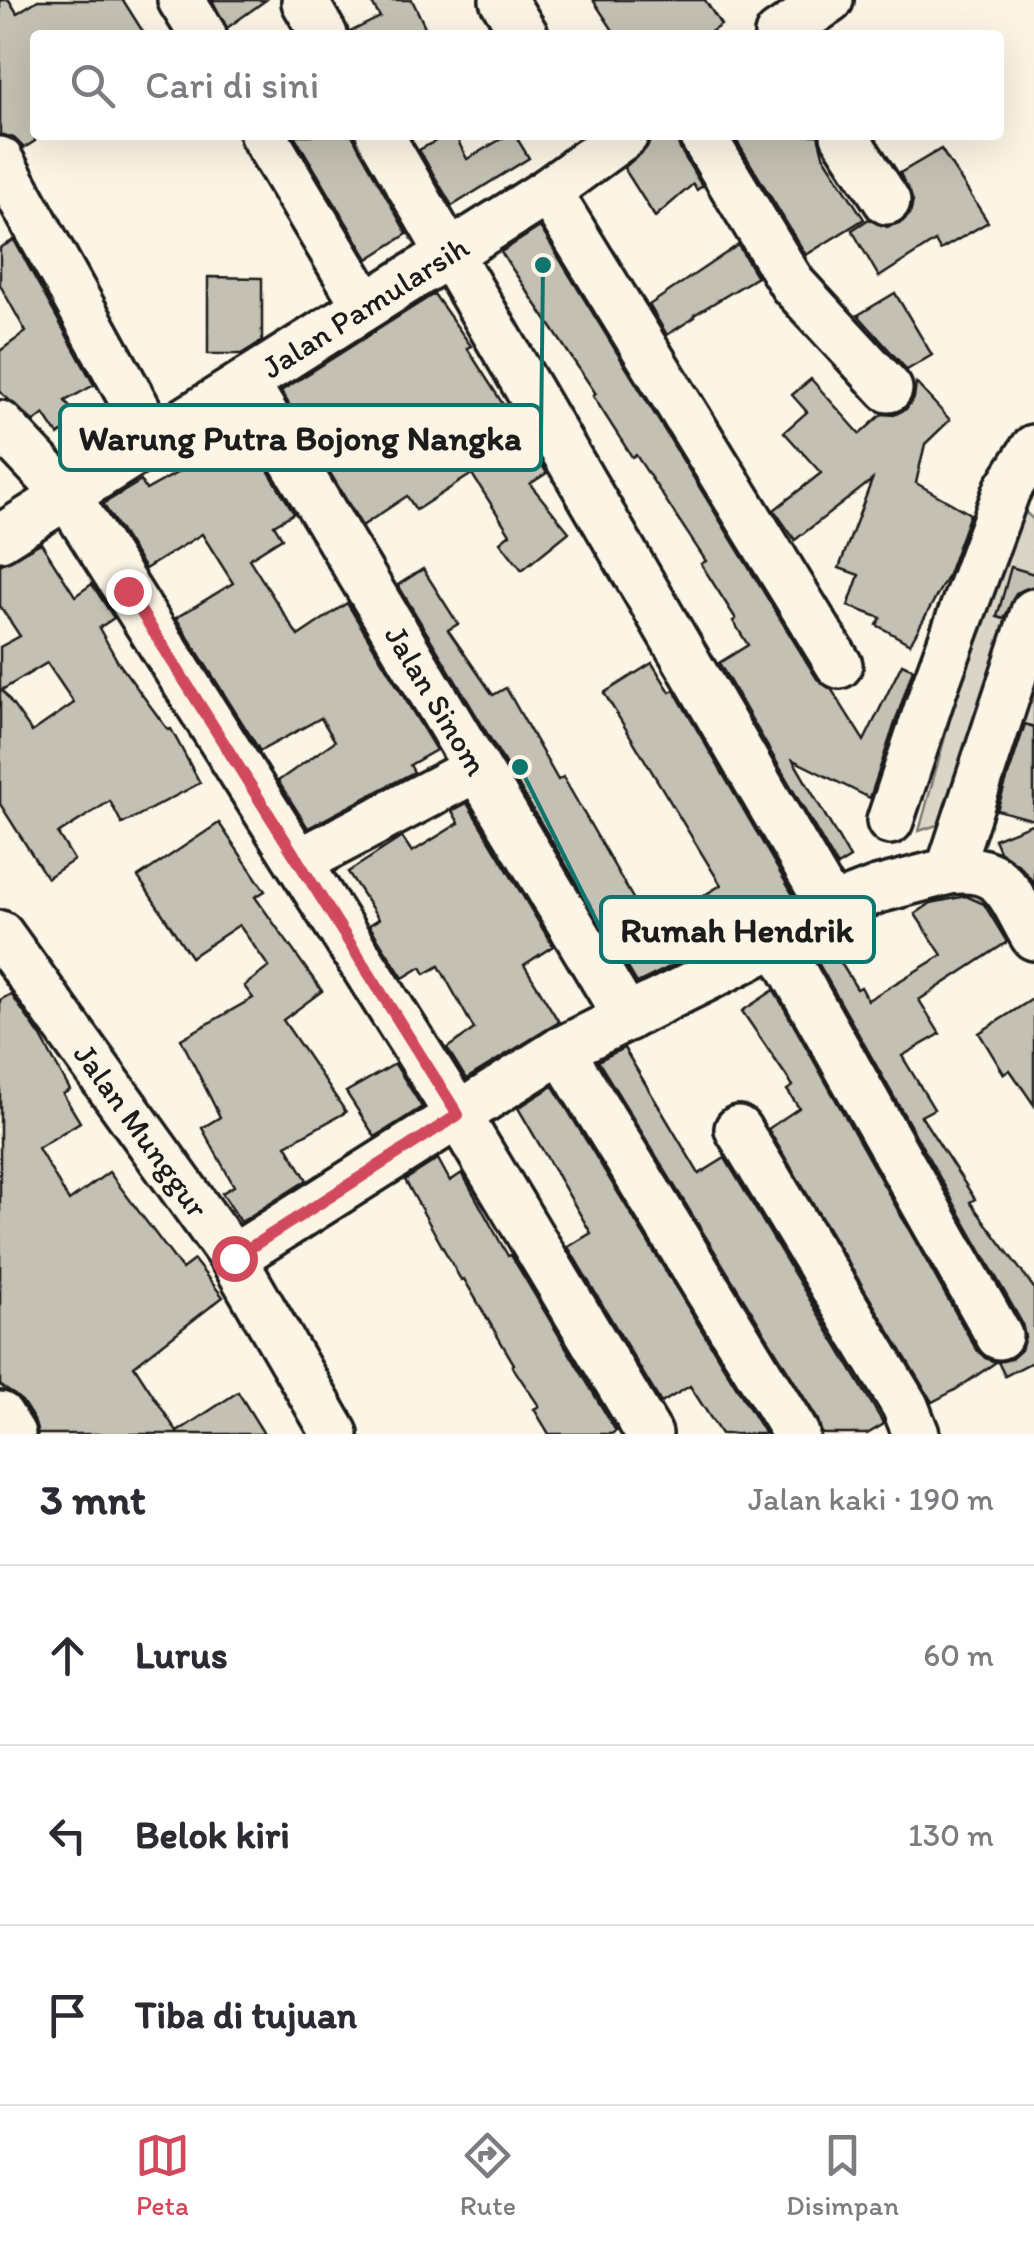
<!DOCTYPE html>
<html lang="id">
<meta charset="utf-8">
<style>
:root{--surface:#fff;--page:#f2f2f3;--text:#2b2b33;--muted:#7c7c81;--line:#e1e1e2;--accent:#d1495b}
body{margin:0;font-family:Itim,sans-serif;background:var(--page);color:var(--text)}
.stop{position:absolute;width:30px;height:30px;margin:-22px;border:8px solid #d1495b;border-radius:50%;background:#fff}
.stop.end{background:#d1495b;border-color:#fff;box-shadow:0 2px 10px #0008}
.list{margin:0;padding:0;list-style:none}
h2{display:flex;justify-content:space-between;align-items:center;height:130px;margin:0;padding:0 40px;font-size:42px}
h2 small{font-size:32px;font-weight:400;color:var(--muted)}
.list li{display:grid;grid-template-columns:65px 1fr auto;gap:30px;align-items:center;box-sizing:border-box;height:180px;padding:0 40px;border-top:2px solid var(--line)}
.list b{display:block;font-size:38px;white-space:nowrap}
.list em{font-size:32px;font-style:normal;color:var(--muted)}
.icon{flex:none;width:55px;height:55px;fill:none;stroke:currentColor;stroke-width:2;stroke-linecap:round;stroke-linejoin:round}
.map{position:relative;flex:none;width:1034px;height:1434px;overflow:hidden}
.search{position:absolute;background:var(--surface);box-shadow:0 10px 40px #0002;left:30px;right:30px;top:30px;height:110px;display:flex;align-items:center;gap:25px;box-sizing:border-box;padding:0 35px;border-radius:10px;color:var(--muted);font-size:38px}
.sheet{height:670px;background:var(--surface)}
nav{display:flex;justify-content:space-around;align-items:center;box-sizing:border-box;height:140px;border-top:2px solid var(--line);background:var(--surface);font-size:28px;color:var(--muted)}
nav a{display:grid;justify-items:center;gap:5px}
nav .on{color:var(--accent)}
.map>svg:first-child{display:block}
</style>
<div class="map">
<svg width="1034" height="1434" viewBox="0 0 1034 1434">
<rect width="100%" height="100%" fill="#fcf5e5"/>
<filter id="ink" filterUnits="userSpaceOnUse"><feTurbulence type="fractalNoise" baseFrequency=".01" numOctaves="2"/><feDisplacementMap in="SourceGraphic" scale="20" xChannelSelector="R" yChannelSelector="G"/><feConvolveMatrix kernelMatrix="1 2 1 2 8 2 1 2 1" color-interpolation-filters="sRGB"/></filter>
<g filter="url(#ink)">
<path fill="#dbd5c8" stroke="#7c7872" stroke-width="2.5" d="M1011,499L1034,520V793L919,831Z"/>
<g fill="#c4c0b3" stroke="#1c1c1c" stroke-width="2.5" fill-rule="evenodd">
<path d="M0,0H9L17,13L38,0H123L145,35H35V141L24,148L14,138L0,134Z"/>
<path d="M212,0H266L227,28Z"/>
<path d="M370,0H412L429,35H350V32L380,17Z"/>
<path d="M593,0H705L721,25L706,35H616Z"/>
<path d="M294,135H352L407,234L368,259Z"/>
<path d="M447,135H455L467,159L508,135H515L529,158L452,206L419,150Z"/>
<path d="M651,135H676L680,149L702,186L697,190L693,184L655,217L624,168L648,146Z"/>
<path d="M733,135H818L823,155L864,219L806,255Z"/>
<path d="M941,149L988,222L940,250L935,241L879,277L852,230L869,219L887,227L902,222L910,214L913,201L900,173Z"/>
<path d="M540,227L817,679L832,690L864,741L902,664L913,669L870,798L793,760L850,858L837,866L719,663L748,645L733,621L736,619L701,564L706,561L636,455L632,457L593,396L596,394L501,252Z"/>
<path d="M14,240L94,385L65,401L79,419L58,435L44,414L34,422L0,392V351L26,332L0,285V248Z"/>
<path d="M738,245L757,277L694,315L695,317L667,335L649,305Z"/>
<path d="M208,277L262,278V341L241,354H208Z"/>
<path d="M895,293L932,355L907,370L858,315Z"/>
<path d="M434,294L471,346L467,348L547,473L530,484L569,532L522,570L500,542L510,534L472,474L416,510L407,496L362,526L281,391Z"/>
<path d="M811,379L860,434L882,414L894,415L906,409L914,398L916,383L950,420L925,444L916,483L970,514L947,577L910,644L877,625L881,618L848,606L859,575L839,568L872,480L795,540L774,510L821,473L784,432L807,412L792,395Z"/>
<path d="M237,419L294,513L274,525L282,538L249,559L298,636L347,603L436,750L410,765L414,772L308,828L278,781L335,741L321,718L260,751L176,618L233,583L202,534L145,569L103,504L141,481L146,490L220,449L211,435Z"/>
<path d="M41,543L75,596L92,584L114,618L99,628L118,662L168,730L171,729L200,783L122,824L110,801L58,834L74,860L47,878L0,804V647L20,636L0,606V565ZM47,663L74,703L32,732L2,690Z"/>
<path d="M1011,567L1034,574V586L1016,593L1004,619L997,617Z"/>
<path d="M423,569L458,624L448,630L493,695L506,688L558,780L563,777L650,928L721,885L604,693L652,663L670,692L674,690L796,900L764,920L637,983L398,585Z"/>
<path d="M1025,724L1034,727V820L997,810Z"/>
<path d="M467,803L553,946L524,965L559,1022L466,1079L447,1048L474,1029L439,966L425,974L421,967L403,978L369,925L379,919L348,872L402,837L412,852L459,823L452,811Z"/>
<path d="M219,823L265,891L255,897L322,991L283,1020L346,1112L286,1145L307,1180L241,1222L222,1193L234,1186L202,1128L220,1117L181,1039L253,998L244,986L269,967L239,925L191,957L138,877Z"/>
<path d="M1034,823V883L1020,866L999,851L994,839Z"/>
<path d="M966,896L984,904L1007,942L919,1000L940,1034L902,1056L934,1109L921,1116L975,1199L970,1202L1034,1288V1361L1005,1376L998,1362L1011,1359L1021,1350L1025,1337L1022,1323L812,952L828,942L857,989L861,987L868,1000L942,955L915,914L931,903Z"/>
<path d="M774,990L976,1349L985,1358L996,1362L957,1389L932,1402L768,1129L799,1108L787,1090L793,1086L742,1011Z"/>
<path d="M11,994L41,1037L70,1090L63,1094L80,1122L38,1148L69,1201L109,1172L182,1269L194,1260L223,1297L134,1366L177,1432L238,1392L264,1434H38L34,1420L22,1401L0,1385V1000Z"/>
<path d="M1034,998V1105L1010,1070L1004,1074L979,1033Z"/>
<path d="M624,1048L699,1174L725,1158L884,1424L867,1434H822L818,1420L598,1061Z"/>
<path d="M395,1064L422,1107L375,1137L346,1092Z"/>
<path d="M553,1086L765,1434H721L690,1386L661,1403L568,1247L591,1233L518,1108Z"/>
<path d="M438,1159L450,1181L462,1173L508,1256L511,1255L616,1431L611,1434H549L534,1409L539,1406L512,1366L514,1364L464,1279L461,1280L405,1180Z"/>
</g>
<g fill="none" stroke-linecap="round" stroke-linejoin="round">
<g stroke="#1c1c1c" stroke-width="52">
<g id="minor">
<path d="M181,0L203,35"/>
<path d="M503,0L525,35"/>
<path d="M305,2L324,35"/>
<path d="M778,35L830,0"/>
<path d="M263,135L365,305"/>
<path d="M380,135L831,908"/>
<path d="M702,135L793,285L889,389"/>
<path d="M844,135L887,201"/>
<path d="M0,160L154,439"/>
<path d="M548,191L839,665"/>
<path id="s1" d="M246,383L627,1018"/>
<path d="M0,424L67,495L458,1115L649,1434"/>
<path id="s2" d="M0,538L548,191L625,135"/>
<path d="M890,821L935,686L1007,490L1034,448"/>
<path d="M299,862L476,769"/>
<path d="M949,871C1005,864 1009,895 1034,937"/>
<path id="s3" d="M0,934L233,1258L335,1434"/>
<path d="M777,943L999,1336"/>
<path d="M561,1050L796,1434"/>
<path d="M738,1129L905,1406L916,1434"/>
<path d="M233,1258L561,1050L777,943L831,908L877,890L949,871L1034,612"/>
<path d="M0,1415L12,1434"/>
</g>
</g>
<use href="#minor" stroke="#fcf5e5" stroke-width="45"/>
</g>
</g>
<g fill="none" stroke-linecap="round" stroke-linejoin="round" filter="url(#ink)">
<path stroke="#d1495b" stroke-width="12" d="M128,591L458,1115L234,1258"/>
</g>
<g text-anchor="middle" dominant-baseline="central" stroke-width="10" stroke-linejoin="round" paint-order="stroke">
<g font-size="32" fill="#1c1c1c" stroke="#fcf5e5">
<text stroke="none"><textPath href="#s2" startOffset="432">Jalan Pamularsih</textPath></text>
<text stroke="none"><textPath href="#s1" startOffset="370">Jalan Sinom</textPath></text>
<text stroke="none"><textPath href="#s3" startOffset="242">Jalan Munggur</textPath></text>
</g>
</g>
<path fill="none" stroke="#0f766e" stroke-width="4" d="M543 265L541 437M520 767L601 930"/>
<g fill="#0f766e" stroke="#fcf5e5" stroke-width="4">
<circle cx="543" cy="265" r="10"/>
<circle cx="520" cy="767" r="10"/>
</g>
<g fill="#fcf5e5" stroke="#0f766e" stroke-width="4">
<rect x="60" y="405" width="481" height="65" rx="10"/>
<rect x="601" y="897" width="273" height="65" rx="10"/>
</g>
<g font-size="35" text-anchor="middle" font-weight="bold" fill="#1c1c1c">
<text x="300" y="450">Warung Putra Bojong Nangka</text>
<text x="737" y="942">Rumah Hendrik</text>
</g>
</svg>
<div class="stop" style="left:234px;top:1258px"></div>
<div class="stop end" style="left:128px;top:591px"></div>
<div class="search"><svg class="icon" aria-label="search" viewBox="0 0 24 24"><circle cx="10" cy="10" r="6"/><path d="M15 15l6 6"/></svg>Cari di sini</div>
</div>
<section class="sheet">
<h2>3 mnt<small>Jalan kaki · 190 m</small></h2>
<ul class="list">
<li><svg class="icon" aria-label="ahead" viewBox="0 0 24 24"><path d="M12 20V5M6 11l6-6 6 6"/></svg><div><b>Lurus</b></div><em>60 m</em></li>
<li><svg class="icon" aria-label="left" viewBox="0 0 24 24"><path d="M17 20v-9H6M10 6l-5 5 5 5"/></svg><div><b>Belok kiri</b></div><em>130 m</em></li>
<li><svg class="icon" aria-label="arrive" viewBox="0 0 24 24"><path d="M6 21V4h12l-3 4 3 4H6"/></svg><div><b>Tiba di tujuan</b></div></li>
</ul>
</section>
<nav>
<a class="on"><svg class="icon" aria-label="map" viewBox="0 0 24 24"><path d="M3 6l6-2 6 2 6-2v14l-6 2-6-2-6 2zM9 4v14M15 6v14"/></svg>Peta</a>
<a><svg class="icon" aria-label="directions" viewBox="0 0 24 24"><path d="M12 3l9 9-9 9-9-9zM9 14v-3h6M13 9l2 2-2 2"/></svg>Rute</a>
<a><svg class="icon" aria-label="saved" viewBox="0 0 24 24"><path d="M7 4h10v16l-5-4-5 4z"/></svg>Disimpan</a>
</nav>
